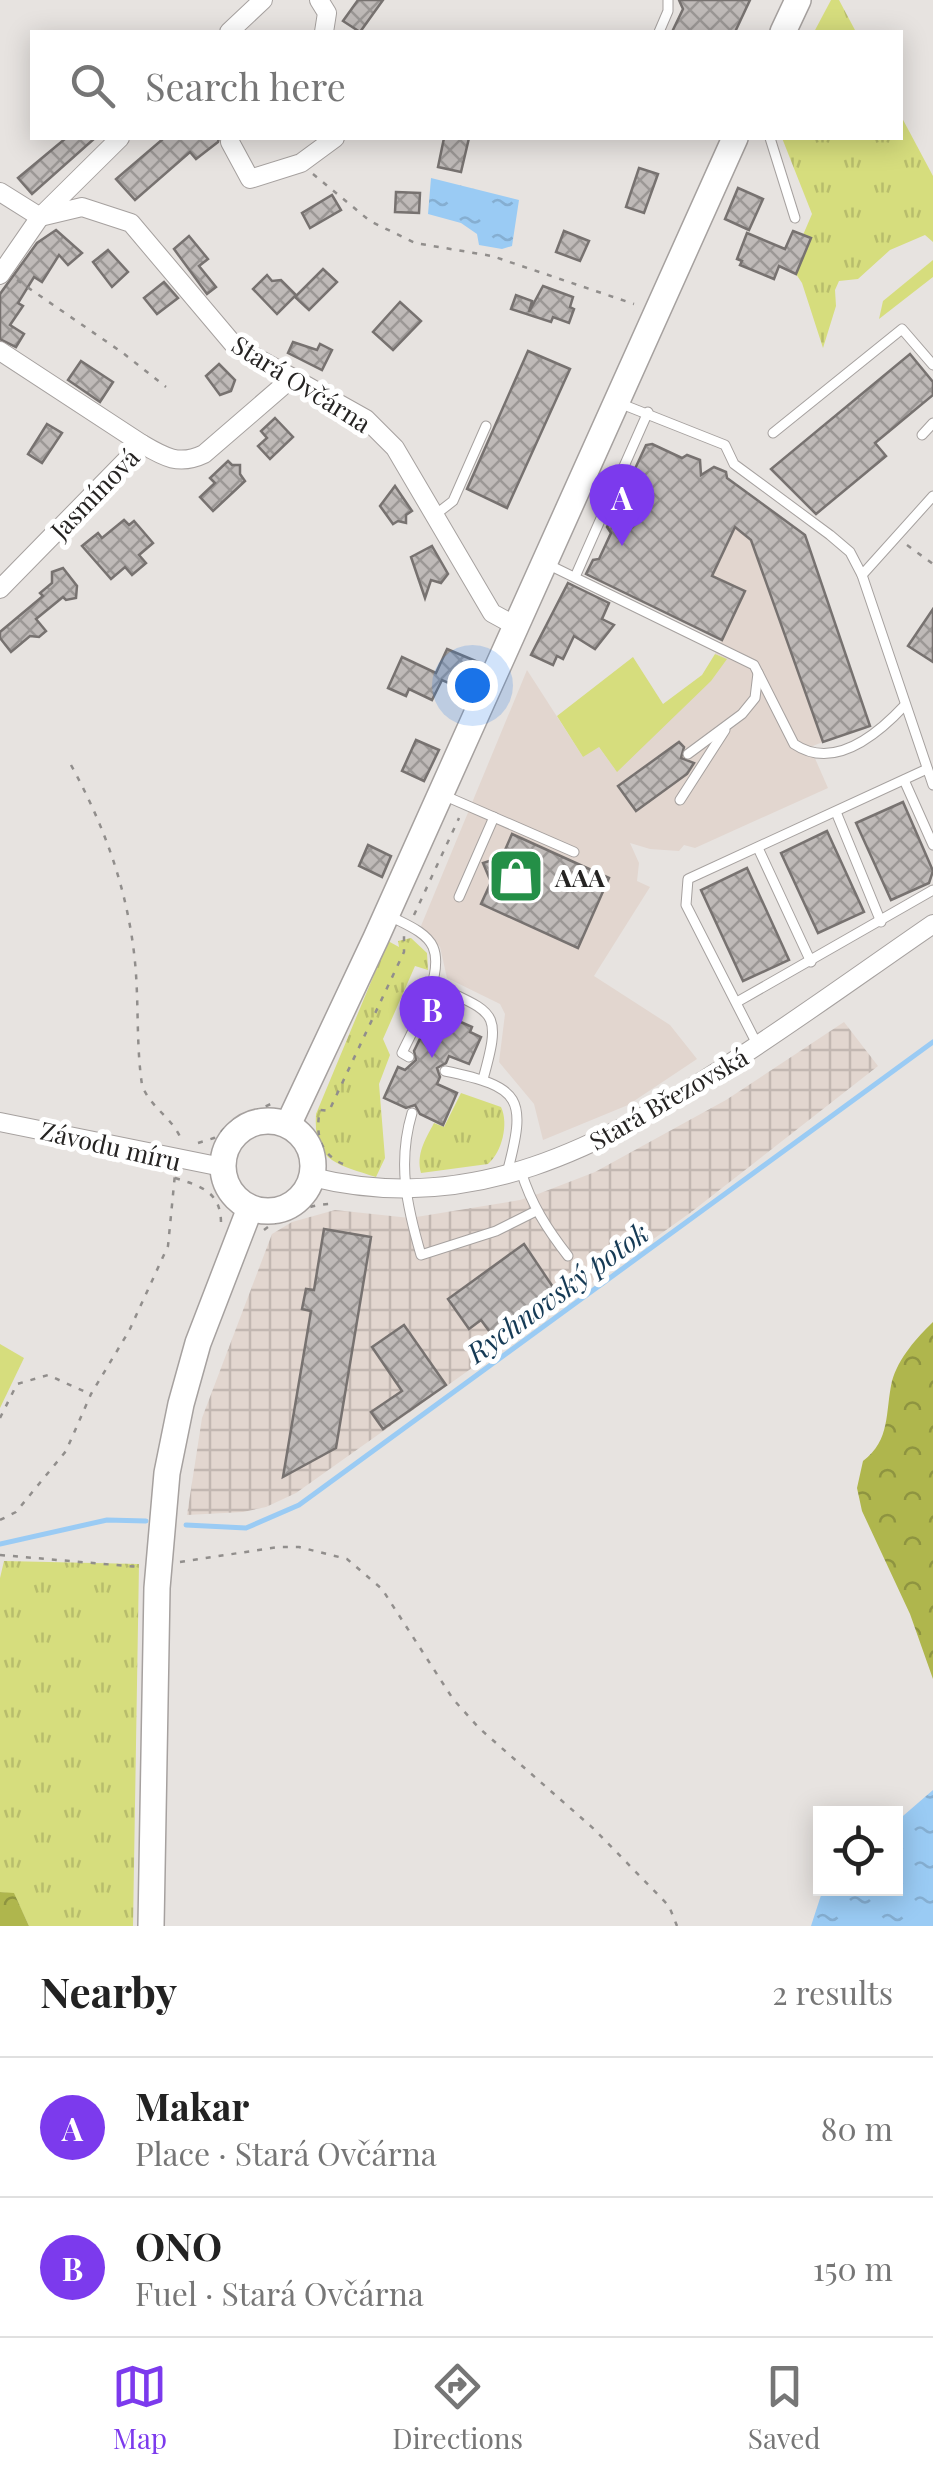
<!DOCTYPE html>
<meta charset="utf-8">
<style>
:root{--surface:#fff;--page:#f2f2f2;--text:#222;--muted:#767676;--line:#e0e0e0;--accent:#7c3aed}
body{margin:0;font-family:"Playfair Display",serif;background:var(--page);color:var(--text)}
.controls{position:absolute;right:30px;bottom:30px;display:grid;overflow:hidden;border-radius:0px;box-shadow:0 5px 25px #0003}
.controls button{width:90px;height:90px;display:grid;place-items:center;padding:0;border:0;border-bottom:2px solid var(--line);background:var(--surface);color:var(--text);font:50px sans-serif}
.you{position:absolute;left:472px;top:685px;width:35px;height:35px;margin:-25px;border:8px solid #fff;border-radius:50%;background:#1a73e8;box-shadow:0 0 0 15px #1a73e833}
.badge{display:grid;place-items:center;width:65px;height:65px;border-radius:50%;background:var(--accent);color:#fff;font-size:32px;font-weight:700}
.pin{position:absolute;translate:-50% -82px;filter:drop-shadow(0 2px 5px #0008)}
.pin::after{content:'';position:absolute;top:52px;width:35px;height:30px;background:inherit;clip-path:polygon(0 0,100% 0,50% 100%)}
.list{margin:0;padding:0;list-style:none}
h2{display:flex;justify-content:space-between;align-items:center;height:130px;margin:0;padding:0 40px;font-size:42px}
h2 small{font-size:32px;font-weight:400;color:var(--muted)}
.list li{display:grid;grid-template-columns:65px 1fr auto;gap:30px;align-items:center;box-sizing:border-box;height:140px;padding:0 40px;border-top:2px solid var(--line)}
.list b{display:block;font-size:38px;white-space:nowrap}
.list p{margin:0;font-size:32px;white-space:nowrap;color:var(--muted)}
.list em{font-size:32px;font-style:normal;color:var(--muted)}
.icon{flex:none;width:55px;height:55px;fill:none;stroke:currentColor;stroke-width:2;stroke-linecap:round;stroke-linejoin:round}
.map{position:relative;flex:none;width:933px;height:1926px;overflow:hidden}
.search{position:absolute;background:var(--surface);box-shadow:0 5px 25px #0003;left:30px;right:30px;top:30px;height:110px;display:flex;align-items:center;gap:25px;box-sizing:border-box;padding:0 35px;border-radius:0px;color:var(--muted);font-size:38px}
.sheet{height:410px;background:var(--surface)}
nav{display:flex;justify-content:space-around;align-items:center;box-sizing:border-box;height:140px;border-top:2px solid var(--line);background:var(--surface);font-size:28px;color:var(--muted)}
nav a{display:grid;justify-items:center;gap:5px}
nav .on{color:var(--accent)}
.map>svg:first-child{display:block}
</style>
<div class="map">
<svg width="933" height="1926" viewBox="0 0 933 1926">
<defs>
<pattern id="industrial-grid" width="8" height="8" patternUnits="userSpaceOnUse" patternTransform="scale(2.5)"><rect width="8" height="8" fill="#e2d6cf"/><path d="M0 4h8M4 0v8" fill="none" stroke="#c2b7b1"/></pattern>
<pattern id="grass-tufts" width="24" height="20" patternUnits="userSpaceOnUse" patternTransform="scale(2.5)"><rect width="24" height="20" fill="#d6dd7d"/><path d="M3 7l-1-3M5 7V3M7 7l1-3M15 17l-1-3M17 17v-4M19 17l1-3" fill="none" stroke="#b8bd6c"/></pattern>
<pattern id="forest-crowns" width="20" height="18" patternUnits="userSpaceOnUse" patternTransform="scale(2.5)"><rect width="20" height="18" fill="#afb64d"/><path d="M2 6a3 3 0 1 1 6 0M12 15a3 3 0 1 1 6 0" fill="none" stroke="#8e9440"/></pattern>
<pattern id="water-ripples" width="26" height="14" patternUnits="userSpaceOnUse" patternTransform="scale(2.5)"><rect width="26" height="14" fill="#9acbf4"/><path d="M2 4q2-2 4 0t4 0M15 11q2-2 4 0t4 0" fill="none" stroke="#85aed1"/></pattern>
<pattern id="building-cross-hatch" width="8" height="8" patternUnits="userSpaceOnUse" patternTransform="scale(2.5)"><rect width="8" height="8" fill="#bfbab8"/><path d="M0 0l8 8M0 8l8-8" fill="none" stroke="#9b9795"/></pattern>
</defs>
<rect width="100%" height="100%" fill="#e7e3e0"/>
<path fill="#e2d6cf" d="M735,527L764,549L756,552L823,742L810,747L828,788L695,848L684,845L679,851L650,849L630,843L639,863L637,881L650,887L594,976L670,1025L697,1059L628,1105L543,1140L534,1104L499,1062L505,1014L500,1004L447,978L440,947L421,926L527,670L583,757L598,746L615,769L726,659L715,654L744,591L712,576Z"/>
<path fill="url(#industrial-grid)" d="M844,1022L878,1066L690,1213L296,1493L266,1507L243,1512L187,1515L202,1418L272,1234L292,1222L335,1210L410,1218L520,1200L538,1194L595,1172L726,1100Z"/>
<g fill="url(#grass-tufts)">
<path d="M831,0H839L856,32H814Z"/>
<path d="M901,116L933,176V242L925,235L890,250L858,279L839,281L835,290L836,306L823,348L802,283L796,274L811,238L803,235L812,214L782,138H900Z"/>
<path d="M933,260V277L879,319L883,301Z"/>
<path d="M411,938L427,953L428,970L415,966L383,1039L390,1055L379,1084L385,1158L376,1177C337,1164 313,1162 316,1114L388,941L399,947L398,941Z"/>
<path d="M461,1093L501,1107C509,1124 502,1152 488,1164L421,1173C416,1154 425,1140 434,1123L444,1127Z"/>
<path d="M4,1561L139,1564L133,1926H29L14,1894L0,1892V1578Z"/>
</g>
<g fill="url(#forest-crowns)">
<path d="M933,1322V1679L910,1614L862,1511L857,1488L863,1461C891,1440 885,1412 892,1381C898,1359 917,1337 933,1322Z"/>
<path d="M0,1892L14,1893L29,1926H0Z"/>
</g>
<g fill="#d6dd7d">
<path d="M715,654L727,659L711,681L617,772L599,747L583,757L557,716L633,657L663,704L702,675Z"/>
<path d="M0,1344L24,1358L0,1408Z"/>
</g>
<g fill="url(#water-ripples)">
<path d="M431,178L519,200L512,246L502,249L479,245L477,234L461,223L428,214Z"/>
<path d="M933,1790V1926H811L823,1889L896,1888V1822Z"/>
</g>
<g fill="none" stroke-linecap="round" stroke-linejoin="round">
<g stroke="#9acbf4" stroke-width="5">
<path d="M186,1525L246,1528L299,1505L933,1042"/>
<path d="M0,1544L107,1520L146,1521"/>
</g>
</g>
<g fill="url(#building-cross-hatch)" stroke="#777270" stroke-width="2.5">
<path d="M358,0H383L360,32L343,21Z"/>
<path d="M679,0H750L735,32H672L683,9Z"/>
<path d="M66,138H95L32,194L18,178Z"/>
<path d="M164,138H219L218,142L196,159L190,152L135,200L116,179Z"/>
<path d="M444,138H469L461,172L438,167Z"/>
<path d="M639,168L658,174L644,213L626,207Z"/>
<path d="M738,188L763,199L749,230L725,219Z"/>
<path d="M396,192L420,193L419,213L395,212Z"/>
<path d="M332,195L341,210L310,228L302,213Z"/>
<path d="M56,230L82,253L68,265L59,255L42,282L34,277L18,303L23,306L10,325L24,334L16,347L0,339V294L37,243Z"/>
<path d="M564,231L589,241L580,261L556,252Z"/>
<path d="M793,231L811,238L796,274L779,266L774,279L740,265L742,261L737,259L747,233L785,249Z"/>
<path d="M189,236L208,259L199,266L216,287L207,294L174,249Z"/>
<path d="M108,250L128,272L112,287L93,262Z"/>
<path d="M323,269L337,282L309,310L295,297Z"/>
<path d="M267,275L272,281L281,280L296,295L277,314L253,289Z"/>
<path d="M164,282L178,298L157,314L144,298Z"/>
<path d="M543,286L573,297L570,307L574,309L569,323L553,317L551,322L511,309L516,295L532,301L529,312Z"/>
<path d="M400,302L421,321L393,350L373,332Z"/>
<path d="M293,342L317,350L320,344L332,350L322,370L288,353Z"/>
<path d="M528,351L570,369L507,508L467,489Z"/>
<path d="M910,354L933,382V395L875,443L886,456L816,514L771,469Z"/>
<path d="M81,361L113,382L100,402L68,380Z"/>
<path d="M219,364L235,380L231,391L220,395L206,376Z"/>
<path d="M275,418L293,437L270,459L258,446L267,438L261,431Z"/>
<path d="M47,424L62,433L42,463L28,454Z"/>
<path d="M652,444L682,458L687,455L700,460L701,475L714,467L726,472L727,478L805,535L870,726L823,742L751,540L735,527L712,576L745,591L722,640L586,574L593,560L599,559L611,533L607,527L616,510L622,509L630,492L627,486L646,445Z"/>
<path d="M228,461L232,465H240V474L245,481L213,511L200,497L215,483L210,478Z"/>
<path d="M395,486L412,511L406,515V523L398,521L393,524L380,506Z"/>
<path d="M124,520L129,525L134,521L153,543L139,555L146,563L132,575L125,567L111,579L82,546L98,533L102,538Z"/>
<path d="M432,546L448,574L441,583L431,580L425,598L411,557Z"/>
<path d="M63,568L77,586L76,598L66,600L63,597L36,619L46,631L39,637L30,636L11,652L0,638V632L43,596L40,593L52,583V572Z"/>
<path d="M568,583L609,603L602,619L614,625L595,649L574,636L563,659L557,656L553,665L531,655Z"/>
<path d="M933,609V662L908,646Z"/>
<path d="M447,649L478,662L465,690L442,680L432,700L409,689L406,696L388,688L402,657L436,673Z"/>
<path d="M416,740L439,750L424,781L402,771Z"/>
<path d="M679,742L684,747L681,758L694,763L687,774L636,811L618,786Z"/>
<path d="M903,802L933,871L929,883L891,900L856,823Z"/>
<path d="M827,831L864,912L818,933L781,853Z"/>
<path d="M512,834L609,878L578,948L481,904L491,882L483,863L502,857Z"/>
<path d="M368,845L391,856L382,877L359,866Z"/>
<path d="M747,868L789,960L743,981L701,890Z"/>
<path d="M434,1010L472,1027L470,1032L481,1037L469,1064L449,1056L446,1063L437,1068L440,1077L437,1084L457,1093L443,1125L420,1114L415,1105L406,1108L384,1098L398,1067L405,1070L416,1060L414,1051Z"/>
<path d="M324,1229L371,1237L336,1448L283,1477L311,1311L302,1309L306,1289L314,1290Z"/>
<path d="M524,1244L563,1302L501,1347L481,1320L469,1329L448,1299Z"/>
<path d="M404,1325L446,1385L383,1429L371,1412L402,1391L372,1347Z"/>
</g>
<g fill="none" stroke-linecap="round" stroke-linejoin="round">
<g stroke="#a6a19f" stroke-width="11">
<g id="lane">
<path d="M659,32L668,11V0"/>
<path d="M770,138L795,218"/>
<path d="M619,403L725,445L734,464L830,535L850,552L862,575L933,785"/>
<path d="M773,433L902,329L933,365"/>
<path d="M922,435L933,423"/>
<path d="M435,515L453,501L486,426"/>
<path d="M545,563L754,665L794,744C834,771 878,734 905,705"/>
<path d="M862,575L933,496"/>
<path d="M575,577L648,412"/>
<path d="M688,754L742,714L755,698L758,673"/>
<path d="M904,780L933,845"/>
<path d="M443,795L574,852"/>
<path d="M680,800L725,730"/>
<path d="M836,812L881,922"/>
<path d="M758,848L811,962"/>
<path d="M459,897L494,817"/>
<path d="M388,915C402,923 426,931 433,947C445,975 414,1027 402,1053L409,1057"/>
<path d="M433,984C494,1014 503,1008 483,1079"/>
<path d="M737,1002L933,890"/>
<path d="M758,1046L686,905L688,879L927,769"/>
<path d="M445,1071C522,1087 527,1098 507,1173"/>
<path d="M412,1113C397,1163 407,1207 421,1255L496,1231L536,1211"/>
<path d="M521,1171C531,1204 547,1229 568,1256"/>
</g>
</g>
<g stroke="#a6a19f" stroke-width="20">
<g id="street">
<path d="M319,0L327,13L324,32"/>
<path d="M229,32L263,0"/>
<path d="M230,142L250,179L301,163L335,138"/>
<path d="M0,192L40,217L82,207L131,223L234,345L366,419L395,448L492,613L514,625"/>
<path d="M0,275L40,217L120,138"/>
<path d="M0,351L142,444"/>
<path d="M0,589L142,444C164,457 179,466 204,454L292,378"/>
<path d="M0,1122L222,1167"/>
<path d="M312,1177C471,1217 602,1147 732,1062C800,1018 866,970 933,924"/>
</g>
</g>
<g stroke="#a6a19f" stroke-width="28">
<g id="secondary">
<path d="M783,32L798,0"/>
<circle cx="268" cy="1166" r="45"/>
<path d="M288,1125L376,938L735,138"/>
<path d="M151,1926L157,1588L167,1473L181,1404L198,1343L250,1208"/>
</g>
</g>
<g stroke="#918e8c" stroke-width="2.5" stroke-dasharray="5 8" stroke-linecap="butt">
<path d="M313,174L370,221L415,243L492,256L634,304"/>
<path d="M17,280L123,353L166,387"/>
<path d="M907,545L933,564"/>
<path d="M71,765C105,827 128,891 135,962C139,1003 136,1044 142,1085C150,1108 175,1119 182,1142"/>
<path d="M414,915L459,818"/>
<path d="M198,1143L214,1138L235,1120L273,1103"/>
<path d="M343,1164C320,1154 315,1134 320,1110L329,1111L404,952V936"/>
<path d="M175,1178C201,1186 221,1192 221,1223"/>
<path d="M264,1230C282,1216 311,1203 334,1204"/>
<path d="M0,1418L17,1384L48,1375L90,1394"/>
<path d="M0,1520L16,1512L66,1451L91,1394L129,1331L168,1246L175,1174"/>
<path d="M0,1555L139,1567"/>
<path d="M180,1562L278,1547H299L347,1559L382,1589L453,1699L479,1728L594,1829L669,1906L677,1926"/>
</g>
<use href="#lane" stroke="#fff" stroke-width="9"/>
<use href="#street" stroke="#fff" stroke-width="18"/>
<use href="#secondary" stroke="#fff" stroke-width="25"/>
</g>
<defs>
<g id="shop-square" transform="scale(2.875)"><rect x="-9" y="-9" width="18" height="18" rx="4" fill="#248f47" stroke="#fff"/><path d="M-5-2.5h2.3a2.7 3.5 0 0 1 5.4 0H5L5.5 6h-11ZM-1.5-2.5h3a1.5 2.3 0 0 0-3 0Z" fill="#fff"/></g>
</defs>
<g fill-rule="evenodd">
<use href="#shop-square" x="516" y="876"/>
</g>
<g text-anchor="middle" dominant-baseline="central" stroke-width="10" stroke-linejoin="round" paint-order="stroke">
<g font-size="25" fill="#252322" stroke="#fff">
<text transform="translate(302 383) rotate(32)">Stará Ovčárna</text>
<text transform="translate(94 493) rotate(-46)">Jasmínová</text>
<text transform="translate(668 1098) rotate(-30)">Stará Březovská</text>
<text transform="translate(111 1145) rotate(13)">Závodu míru</text>
</g>
<g font-size="25" font-weight="bold" fill="#252322" stroke="#fff" text-anchor="start">
<text x="555" y="876">AAA</text>
</g>
<g font-size="28" font-style="italic" fill="#153a55" stroke="#fff">
<text transform="translate(557 1292) rotate(-36)">Rychnovský potok</text>
</g>
</g>
</svg>
<div class="controls">
<button><svg class="icon" aria-label="locate" viewBox="0 0 24 24"><circle cx="12" cy="12" r="6"/><path d="M12 2v4M12 18v4M2 12h4M18 12h4"/></svg></button>
</div>
<div class="you"></div>
<div class="pin badge" style="left:622px;top:546px">A</div>
<div class="pin badge" style="left:432px;top:1058px">B</div>
<div class="search"><svg class="icon" aria-label="search" viewBox="0 0 24 24"><circle cx="10" cy="10" r="6"/><path d="M15 15l6 6"/></svg>Search here</div>
</div>
<section class="sheet">
<h2>Nearby<small>2 results</small></h2>
<ul class="list">
<li><span class="badge">A</span><div><b>Makar</b><p>Place · Stará Ovčárna</p></div><em>80 m</em></li>
<li><span class="badge">B</span><div><b>ONO</b><p>Fuel · Stará Ovčárna</p></div><em>150 m</em></li>
</ul>
</section>
<nav>
<a class="on"><svg class="icon" aria-label="map" viewBox="0 0 24 24"><path d="M3 6l6-2 6 2 6-2v14l-6 2-6-2-6 2zM9 4v14M15 6v14"/></svg>Map</a>
<a><svg class="icon" aria-label="directions" viewBox="0 0 24 24"><path d="M12 3l9 9-9 9-9-9zM9 14v-3h6M13 9l2 2-2 2"/></svg>Directions</a>
<a><svg class="icon" aria-label="saved" viewBox="0 0 24 24"><path d="M7 4h10v16l-5-4-5 4z"/></svg>Saved</a>
</nav>
